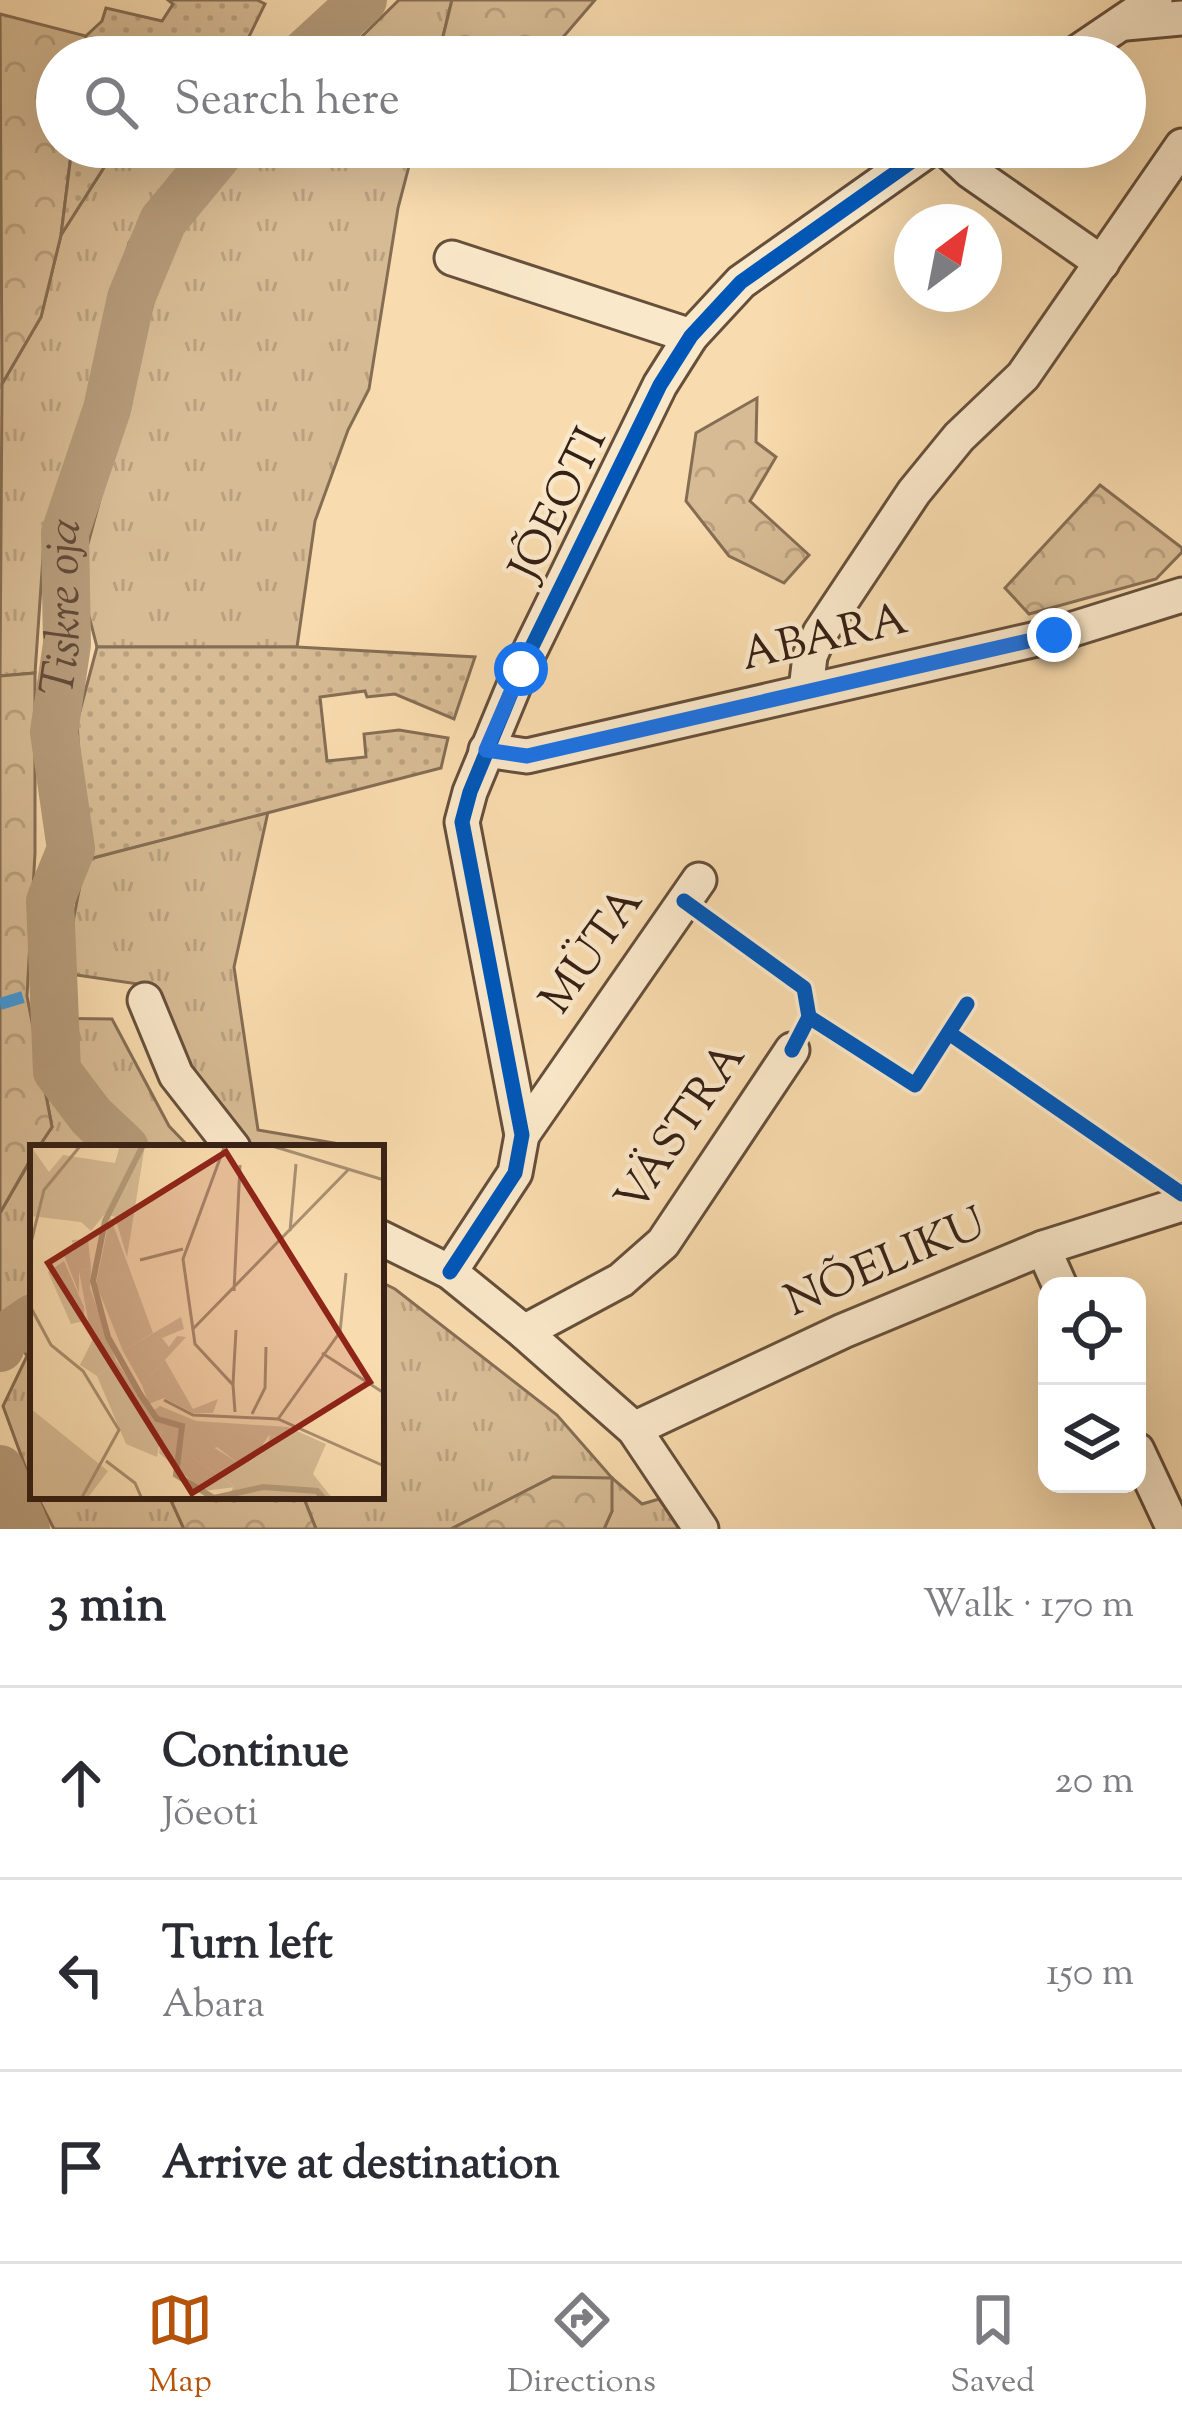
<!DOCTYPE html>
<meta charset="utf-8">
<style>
:root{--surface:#fff;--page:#f2f2f3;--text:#2b2b33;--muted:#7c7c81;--line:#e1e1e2;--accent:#b45309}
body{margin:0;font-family:"Sorts Mill Goudy",serif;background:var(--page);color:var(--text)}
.controls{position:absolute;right:36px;bottom:36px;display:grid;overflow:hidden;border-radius:24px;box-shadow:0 12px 48px #0002}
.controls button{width:108px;height:108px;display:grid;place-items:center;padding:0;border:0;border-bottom:3px solid var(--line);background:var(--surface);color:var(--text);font:60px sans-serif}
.compass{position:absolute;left:894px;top:204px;width:108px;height:108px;border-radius:50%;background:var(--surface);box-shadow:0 12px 48px #0002;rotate:32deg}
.stop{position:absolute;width:36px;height:36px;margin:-27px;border:9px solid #1a73e8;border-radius:50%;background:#fff}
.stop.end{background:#1a73e8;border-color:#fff;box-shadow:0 3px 12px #0008}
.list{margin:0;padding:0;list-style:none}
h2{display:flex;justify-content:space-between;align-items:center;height:156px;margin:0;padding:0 48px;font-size:51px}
h2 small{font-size:39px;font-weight:400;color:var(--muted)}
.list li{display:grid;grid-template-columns:78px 1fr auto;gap:36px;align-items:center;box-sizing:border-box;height:192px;padding:0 48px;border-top:3px solid var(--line)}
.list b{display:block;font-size:45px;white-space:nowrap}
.list p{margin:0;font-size:39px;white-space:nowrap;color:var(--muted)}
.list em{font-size:39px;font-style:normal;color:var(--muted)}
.icon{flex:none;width:66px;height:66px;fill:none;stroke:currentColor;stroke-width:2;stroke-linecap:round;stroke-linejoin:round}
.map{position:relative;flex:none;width:1182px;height:1529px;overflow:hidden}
.search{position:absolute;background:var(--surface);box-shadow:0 12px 48px #0002;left:36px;right:36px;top:36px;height:132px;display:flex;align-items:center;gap:30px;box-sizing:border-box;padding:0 42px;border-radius:66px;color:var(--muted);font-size:45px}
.sheet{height:732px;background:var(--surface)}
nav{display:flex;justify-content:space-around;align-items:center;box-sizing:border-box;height:168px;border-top:3px solid var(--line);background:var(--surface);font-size:33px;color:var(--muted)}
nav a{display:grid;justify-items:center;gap:6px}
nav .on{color:var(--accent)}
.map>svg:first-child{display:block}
</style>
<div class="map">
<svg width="1182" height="1529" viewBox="0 0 1182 1529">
<defs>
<pattern id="grass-tufts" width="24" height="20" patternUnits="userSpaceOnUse" patternTransform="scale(3)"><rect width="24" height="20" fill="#d7bb94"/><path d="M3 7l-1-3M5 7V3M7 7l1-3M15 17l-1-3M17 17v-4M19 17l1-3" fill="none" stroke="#b9a07f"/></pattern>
<pattern id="forest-crowns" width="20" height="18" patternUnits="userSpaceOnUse" patternTransform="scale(3)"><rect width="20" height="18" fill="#d7bb94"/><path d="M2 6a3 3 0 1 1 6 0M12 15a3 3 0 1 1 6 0" fill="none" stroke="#b9a07f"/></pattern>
<pattern id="park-dots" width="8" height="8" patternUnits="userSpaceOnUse" patternTransform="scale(3)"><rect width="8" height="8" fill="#d7bb94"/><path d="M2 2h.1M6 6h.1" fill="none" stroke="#b9a07f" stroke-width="1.8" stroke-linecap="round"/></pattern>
</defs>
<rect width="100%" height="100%" fill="#f8dbae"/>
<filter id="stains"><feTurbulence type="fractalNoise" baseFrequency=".00167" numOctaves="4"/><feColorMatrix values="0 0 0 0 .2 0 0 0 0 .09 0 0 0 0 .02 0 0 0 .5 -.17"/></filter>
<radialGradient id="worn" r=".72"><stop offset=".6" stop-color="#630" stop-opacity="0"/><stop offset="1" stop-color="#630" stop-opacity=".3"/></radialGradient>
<g fill="url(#grass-tufts)" stroke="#866e54" stroke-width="3">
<path d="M399,0H452L438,57H341Z"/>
<path d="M117,147L193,150L129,243L94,381L45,528L35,673L0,676L2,384L41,317L61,235Z"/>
<path d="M252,147H414L398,208L369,389L348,430L315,521L297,647H97L79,577L169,244Z"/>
<path d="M268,812L234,967L258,1130L363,1148H250L186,1073L152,986L63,973L85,860Z"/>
<path d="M31,1018L112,1019L169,1126L190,1148H38L52,1127Z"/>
<path d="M33,1156V1488L3,1406L27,1356L0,1311V1213Z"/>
<path d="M381,1282L395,1289L557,1415L612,1478L642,1504L659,1499L679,1529H604L612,1511L553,1477L451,1529H316L303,1496H381Z"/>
<path d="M37,1496H169L184,1529H54Z"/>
</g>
<g fill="url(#forest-crowns)" stroke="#866e54" stroke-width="3">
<path d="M452,0H595L546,57H438Z"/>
<path d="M0,14L86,36L83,57H57V147H72L61,235L41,317L2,384Z"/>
<path d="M757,398L756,442L776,457L750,501L809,555L784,583L729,556L686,501L696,433Z"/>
<path d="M1100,485L1182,548V552L1156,579L1029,614L1005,588Z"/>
<path d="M35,673V853L27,996L52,1127L38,1148H33V1155L0,1213V676Z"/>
<path d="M553,1477L612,1478V1511L604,1529H451Z"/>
<path d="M169,1496H303L316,1529H184Z"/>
</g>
<g fill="url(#park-dots)" stroke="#866e54" stroke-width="3">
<path d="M168,0H257L265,4L239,57H83L86,36L102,21L106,8L162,21L173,4Z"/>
<path d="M72,147H117L61,235Z"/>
<path d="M97,647H297L475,657L454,719L395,694L367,697L365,691L320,697L327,761L366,757L364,734L399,730L448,738L441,768L85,860L77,722Z"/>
</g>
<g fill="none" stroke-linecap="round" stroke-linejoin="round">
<g stroke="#b69b7a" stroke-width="48">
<path d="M301,57L363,0"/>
<path id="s1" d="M125,1148L91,1116L57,1071L50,901L71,849L54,732L67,644L65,533L107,409L131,298L163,221L224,147"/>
<path d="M0,1348L4,1338L33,1318"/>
<path d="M0,1469L26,1529"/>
</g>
<g stroke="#664f3b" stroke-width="39">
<g id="minor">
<path d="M1126,23L1182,18"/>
<path d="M1071,57L1155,0"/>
<path d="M944,147L970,171L1102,263"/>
<path d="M452,258L691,336"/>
<path d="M806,690L810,656L820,633L914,492L959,437L1023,376L1182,146"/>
<path d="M486,750L527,756L1054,635L1182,595"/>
<path d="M145,1000L176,1075L233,1148"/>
<path d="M522,1135L699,880"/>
<path d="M381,1238L450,1272L524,1332L634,1429L701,1529"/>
<path d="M1043,1248L1060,1286"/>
<path d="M450,1272L515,1173L522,1135L462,822L470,792L521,669L660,385L691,336L741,282L932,147"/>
<path d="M524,1332L621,1280L663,1243L792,1050"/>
<path d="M634,1429L843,1331L1043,1248L1182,1204"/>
<path d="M1137,1450L1174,1529"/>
</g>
</g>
<use href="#minor" stroke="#fae8ca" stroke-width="33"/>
<path stroke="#3e9bdf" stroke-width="12" stroke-dasharray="24 12" stroke-linecap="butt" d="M0,1004L30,995"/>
<g stroke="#fae8ca" stroke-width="22">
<g id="cycleway">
<path d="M684,901L804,988L809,1017L792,1050"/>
<path d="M809,1017L915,1085L967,1004"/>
<path d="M949,1033L1182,1194"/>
<path d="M450,1272L515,1173L522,1135L462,822L470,792L521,669L660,385L691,336L741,282L932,147"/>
</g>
</g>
<use href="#cycleway" stroke="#0057b8" stroke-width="15"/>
</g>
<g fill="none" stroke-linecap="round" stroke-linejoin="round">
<path stroke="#1a73e8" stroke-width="15" d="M521,669L486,750L527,756L1054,635"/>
</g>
<g text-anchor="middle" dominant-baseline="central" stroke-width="9" stroke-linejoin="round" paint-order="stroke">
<g font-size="45" fill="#362015" stroke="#fae8ca">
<text transform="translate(561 505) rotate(-64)">JÕEOTI</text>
<text transform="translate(825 640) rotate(-13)">ABARA</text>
<text transform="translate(594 952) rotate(-55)">MÜTA</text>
<text transform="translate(683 1129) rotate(-56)">VÄSTRA</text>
<text transform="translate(886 1265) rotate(-23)">NÕELIKU</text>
</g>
<g font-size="48" font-style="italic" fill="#634b38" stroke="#fae8ca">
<text stroke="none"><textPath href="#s1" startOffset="573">Tiskre oja</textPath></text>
</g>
</g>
<g transform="translate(30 1145)">
<rect width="354" height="354" fill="#f8dbae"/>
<path d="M80,71L123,188L93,206L66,139ZM61,123L60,143L86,216L67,231L50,220L62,196L49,126ZM135,215L163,264L188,254L183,268H163L134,253L119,259L112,240ZM130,261L166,276L258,282L296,299L283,329L257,331L235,327L240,289L216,324L187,302L162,312L205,342L173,346L129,308L132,283L118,269Z" fill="#d7bb94"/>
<path d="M0,0L19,27L33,10L85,18L90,0H115L97,112L85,72L75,69L61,86L51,77L0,71ZM34,116L54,162V176L41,179L18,127ZM86,216L132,283L127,312L96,299L67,231ZM0,263L78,326L57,354H0ZM249,283L254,299L235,327L283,329L303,354H197L204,341L162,312L164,295H172L216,323Z" fill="#d7bb94"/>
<path d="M58,94L61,123L49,126V148L34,110L44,106L42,95ZM151,172L154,184L132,193L139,202L147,191L156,192L112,240L93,206Z" fill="#d7bb94"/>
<path fill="none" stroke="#b69b7a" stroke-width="6" d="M113,0L75,76L63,136L78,192L110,249L127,274L152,281L146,330L184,353L233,342L287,346L294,354"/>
<path fill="none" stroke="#aa9071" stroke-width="3" d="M195,0L153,114L165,199L203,240L205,267M239,0L354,35M260,86L266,19M0,102L14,45L51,0M110,115L153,104M204,146L210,20M0,161L21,200L53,226L89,285L51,354M162,185L318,25M292,208L354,248M203,239L206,185M134,255L163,270L248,274L354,321M222,269L235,243L236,202M248,274L310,187L316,128M76,316L105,338L112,354"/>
<path fill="#8f2418" fill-opacity="0.15" stroke="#8f2418" stroke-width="6" d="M196,7L340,237L162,348L18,118Z"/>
<rect width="354" height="354" fill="none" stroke="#362015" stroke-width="6"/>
</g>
<rect width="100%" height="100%" filter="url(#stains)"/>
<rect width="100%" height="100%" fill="url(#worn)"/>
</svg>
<div class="controls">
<button><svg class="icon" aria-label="locate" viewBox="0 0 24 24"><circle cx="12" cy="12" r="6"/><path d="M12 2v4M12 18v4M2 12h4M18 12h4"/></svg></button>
<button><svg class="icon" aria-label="layers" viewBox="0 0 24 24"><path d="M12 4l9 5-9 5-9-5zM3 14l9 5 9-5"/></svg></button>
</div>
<svg class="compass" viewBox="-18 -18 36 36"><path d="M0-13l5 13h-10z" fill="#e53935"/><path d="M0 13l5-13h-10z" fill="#7c7c81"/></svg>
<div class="stop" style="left:521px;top:669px"></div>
<div class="stop end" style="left:1054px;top:635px"></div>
<div class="search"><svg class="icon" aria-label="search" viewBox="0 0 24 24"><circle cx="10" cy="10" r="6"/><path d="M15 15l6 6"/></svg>Search here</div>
</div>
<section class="sheet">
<h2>3 min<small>Walk · 170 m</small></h2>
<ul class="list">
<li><svg class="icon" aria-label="ahead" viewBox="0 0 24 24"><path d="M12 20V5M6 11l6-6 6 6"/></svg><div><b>Continue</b><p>Jõeoti</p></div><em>20 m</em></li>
<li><svg class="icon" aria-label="left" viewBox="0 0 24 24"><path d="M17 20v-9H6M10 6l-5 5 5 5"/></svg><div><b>Turn left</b><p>Abara</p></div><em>150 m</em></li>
<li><svg class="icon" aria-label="arrive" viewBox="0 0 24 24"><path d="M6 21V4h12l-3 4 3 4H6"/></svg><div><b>Arrive at destination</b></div></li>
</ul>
</section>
<nav>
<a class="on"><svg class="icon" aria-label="map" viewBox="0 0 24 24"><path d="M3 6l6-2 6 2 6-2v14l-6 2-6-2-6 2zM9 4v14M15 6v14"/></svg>Map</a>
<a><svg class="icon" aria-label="directions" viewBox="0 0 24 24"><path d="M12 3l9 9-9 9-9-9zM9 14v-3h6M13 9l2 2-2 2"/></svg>Directions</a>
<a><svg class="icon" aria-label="saved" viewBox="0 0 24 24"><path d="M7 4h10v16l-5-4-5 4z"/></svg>Saved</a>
</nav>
